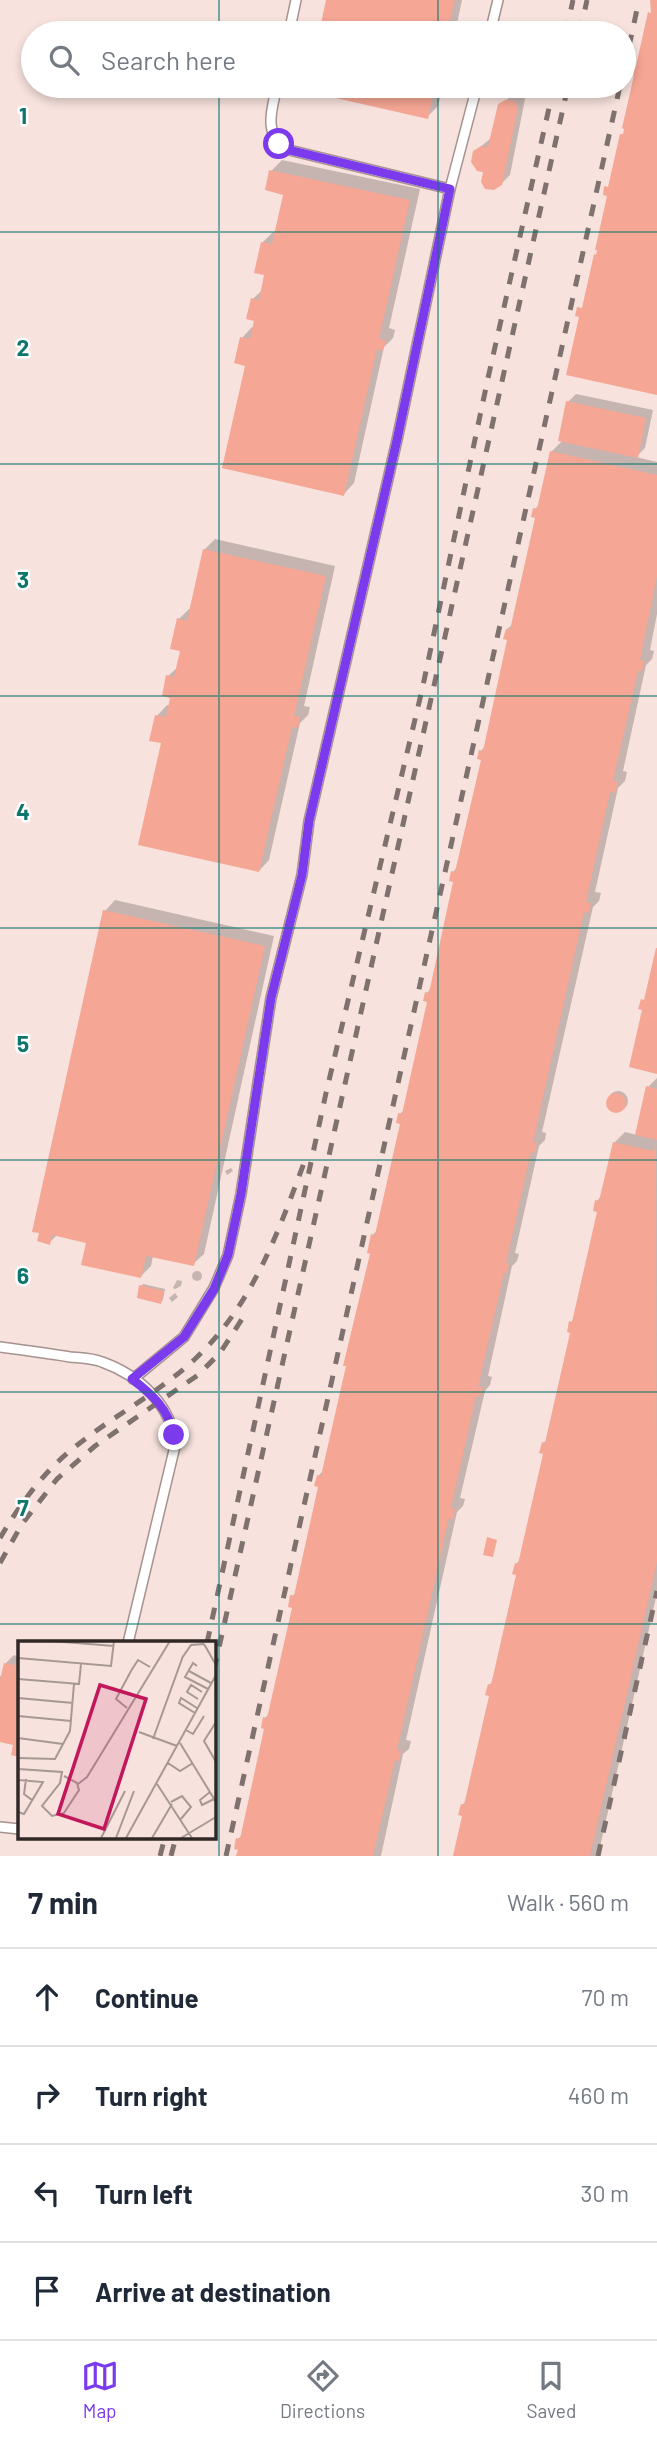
<!DOCTYPE html>
<meta charset="utf-8">
<style>
:root{--surface:#fff;--page:#f6f6f7;--text:#1f2937;--muted:#747a83;--line:#e0e1e3;--accent:#7c3aed}
body{margin:0;font-family:Barlow,sans-serif;background:var(--page);color:var(--text)}
.stop{position:absolute;width:21px;height:21px;margin:-16px;border:5px solid #7c3aed;border-radius:50%;background:#fff}
.stop.end{background:#7c3aed;border-color:#fff;box-shadow:0 2px 7px #0008}
.list{margin:0;padding:0;list-style:none}
h2{display:flex;justify-content:space-between;align-items:center;height:91px;margin:0;padding:0 28px;font-size:30px}
h2 small{font-size:23px;font-weight:400;color:var(--muted)}
.list li{display:grid;grid-template-columns:46px 1fr auto;gap:21px;align-items:center;box-sizing:border-box;height:98px;padding:0 28px;border-top:2px solid var(--line)}
.list b{display:block;font-size:26px;white-space:nowrap}
.list em{font-size:23px;font-style:normal;color:var(--muted)}
.icon{flex:none;width:38px;height:38px;fill:none;stroke:currentColor;stroke-width:2;stroke-linecap:round;stroke-linejoin:round}
.map{position:relative;flex:none;width:657px;height:1856px;overflow:hidden}
.search{position:absolute;background:var(--surface);box-shadow:0 4px 10px #0003;left:21px;right:21px;top:21px;height:77px;display:flex;align-items:center;gap:18px;box-sizing:border-box;padding:0 24px;border-radius:38px;color:var(--muted);font-size:26px}
.sheet{height:483px;background:var(--surface)}
nav{display:flex;justify-content:space-around;align-items:center;box-sizing:border-box;height:98px;border-top:2px solid var(--line);background:var(--surface);font-size:19px;color:var(--muted)}
nav a{display:grid;justify-items:center;gap:4px}
nav .on{color:var(--accent)}
.map>svg:first-child{display:block}
</style>
<div class="map">
<svg width="657" height="1856" viewBox="0 0 657 1856">
<rect width="100%" height="100%" fill="#f7e2dd"/>
<g fill="#0003">
<path d="M328,0H462L455,33H320Z"/>
<path d="M308,86H443L438,106L427,117L308,90Z"/>
<path d="M515,93L522,94L525,99L510,175L501,184L485,170L474,152L490,139L500,105Z"/>
<path d="M282,160L420,189L389,328L395,330L393,338L384,347L354,483L344,494L242,338L252,327L254,328L253,299L263,289L266,274L263,242L273,232L276,233L285,193L271,171Z"/>
<path d="M576,394L653,410L645,448L636,457L657,462V614L650,650L654,651L652,659L646,665L623,771L627,772L625,781L618,788L595,892L601,893L599,901L593,907L542,1132L546,1133L545,1140L539,1146L515,1253L519,1254L517,1261L512,1266L488,1376L492,1377L490,1385L485,1391L460,1498L465,1499L463,1506L457,1512L406,1740L411,1741L409,1749L403,1754L381,1856H238V1839L242,1835L266,1728L265,1718L269,1714L294,1606L292,1596L297,1592L320,1485L318,1476L324,1470L373,1253V1235L378,1229L402,1123L400,1114L405,1109L429,1001L427,993L431,988L455,880L453,872L458,866L483,759L481,751L485,746L509,639L507,629L513,624L537,516L535,509L540,504L551,452L563,440L568,402Z"/>
<path d="M215,539L335,566L304,706L310,707L308,715L300,723L269,860L259,871L163,742L157,716L167,705L170,706L172,697L168,676L179,666L182,650L179,619L189,609H191L205,549Z"/>
<path d="M115,900L274,936L204,1254L193,1264L153,1256L151,1266L141,1276L88,1241L57,1235L49,1243L105,911Z"/>
<path d="M657,1078V1593L598,1856H455L464,1815L462,1805L467,1800L491,1695L489,1685L494,1680L518,1574L516,1564L520,1560L545,1452L543,1443L548,1439L572,1332L571,1322L575,1318L599,1210L597,1201L602,1195L614,1143L625,1132L637,1135L648,1087Z"/>
<circle cx="618" cy="1101" r="10"/>
<path d="M231,1168L233,1171L227,1175L225,1171Z"/>
<circle cx="197" cy="1276" r="5"/>
<path d="M177,1280L182,1281L181,1286L175,1289L173,1288Z"/>
<path d="M143,1284L165,1289L163,1300L161,1302L141,1286Z"/>
<path d="M175,1293L178,1297L172,1302L169,1298Z"/>
<path d="M14,1655L19,1657V1755L13,1753L16,1744L0,1740V1676L3,1677L6,1663Z"/>
</g>
<g fill="#f5a694">
<path d="M326,0H455L447,33H319Z"/>
<path d="M650,0H657V395L566,375L579,317L575,316L577,307L582,308L594,254L596,255L597,250H595L607,196L603,195L604,186L608,187L620,134H623L624,129L622,128L634,75L629,74L631,65L636,66L648,12L651,13Z"/>
<path d="M307,86H435L428,119L305,91Z"/>
<path d="M505,100L514,101L518,108L502,185L494,190L485,189L481,182L483,172L477,171L471,162L473,151L481,146L488,147L498,104Z"/>
<path d="M269,170L410,200L379,339L386,340L383,351L377,349L344,496L222,468L245,366L234,363L240,337L250,339L254,321L246,319L251,298L259,300L264,275L254,273L261,242L272,244L283,195L265,190Z"/>
<path d="M566,401L646,418L638,458L558,441Z"/>
<path d="M550,451L657,475V576L640,660L645,661L642,671H638L613,781L618,782L615,793L610,792L586,902L591,903L589,913L584,912L533,1142L537,1143L535,1153L531,1152L506,1263L509,1264L507,1273H504L478,1387H483L480,1397L476,1396L451,1508L455,1509L453,1519L449,1518L397,1750L401,1751L399,1761L395,1760L373,1856H236L238,1850L234,1849L236,1838L240,1839L264,1729L261,1728L263,1717L267,1718L292,1608L288,1607L290,1595L294,1596L318,1487L314,1486L317,1475L321,1476L346,1366H343L370,1254L367,1253L371,1234L375,1235L400,1124L396,1123L398,1113L402,1114L427,1002L423,1001L425,992L429,993L453,882L449,881L451,871L455,872L481,760L477,759L479,750L483,751L507,640L503,639L506,629L510,630L535,518L531,517L533,508L537,509Z"/>
<path d="M203,549L326,576L294,716L300,717L298,728L292,727L259,872L138,845L161,743L149,741L155,715L166,717L170,698L162,696L166,675L174,677L180,651L170,649L177,618L187,621Z"/>
<path d="M103,910L265,946L194,1266L146,1256L141,1278L81,1265L86,1243L52,1235L50,1245L37,1241L39,1233L32,1232Z"/>
<path d="M656,948H657V1074L629,1067L642,1010L638,1009L641,999L644,1000Z"/>
<path d="M646,1086L657,1089V1140L635,1135Z"/>
<circle cx="616" cy="1103" r="10"/>
<path d="M656,1141L657,1562L590,1856H453L462,1816L458,1815L461,1804L464,1805L489,1696L485,1695L488,1684L491,1685L516,1575L512,1574L515,1563L518,1564L543,1454L539,1453L542,1442L545,1443L570,1333L567,1332L569,1321L572,1322L597,1212L593,1211L595,1200L599,1201L613,1142L654,1151Z"/>
<path d="M139,1285L164,1291L161,1304L137,1298Z"/>
<path d="M487,1537L497,1540L493,1557L483,1555Z"/>
<path d="M4,1663L19,1666V1757L11,1755L13,1745L0,1742V1680Z"/>
</g>
<g fill="none" stroke-linecap="round" stroke-linejoin="round">
<g stroke="#a6928e" stroke-width="12">
<g id="service">
<path d="M289,33L296,0"/>
<path d="M490,33L498,0"/>
<path d="M277,86C272,109 263,132 285,149L450,189"/>
<path d="M0,1347C23,1350 46,1353 70,1357C80,1358 92,1358 102,1362C139,1375 173,1406 175,1446L128,1643"/>
<path d="M133,1379L184,1337L214,1288L228,1255L241,1194L271,998L302,875L309,821L397,440L450,189L477,86"/>
<path d="M0,1827L19,1829"/>
</g>
</g>
<use href="#service" stroke="#fff" stroke-width="9"/>
<g stroke="#7e716e" stroke-width="5" stroke-dasharray="12 12" stroke-linecap="butt">
<path d="M566,33L573,0"/>
<path d="M580,33L587,0"/>
<path d="M624,70L639,0"/>
<path d="M0,1538C19,1506 41,1475 70,1451C109,1418 156,1395 194,1360C252,1306 277,1235 304,1163"/>
<path d="M0,1563L22,1524L57,1479L95,1446L198,1375L220,1353L244,1316"/>
<path d="M207,1643L326,1093L422,690L488,378L554,86"/>
<path d="M214,1670L568,86"/>
<path d="M160,1856L165,1837"/>
<path d="M171,1856L176,1837"/>
<path d="M226,1856L620,86"/>
<path d="M598,1856L657,1591"/>
</g>
</g>
<g fill="none" stroke-linecap="round" stroke-linejoin="round">
<path stroke="#7c3aed" stroke-width="9" d="M174,1435C168,1409 153,1395 132,1379L184,1337L214,1289L228,1255L241,1194L271,998L302,875L309,821L397,440L450,189L285,149L279,144"/>
</g>
<path fill="none" stroke="#0f766e" stroke-width="2" stroke-opacity="0.55" d="M219,0V33M438,0V33M219,86V1856M438,86V1856M0,232H657M0,464H657M0,696H657M0,928H657M0,1160H657M0,1392H657M0,1624H657"/>
<g transform="translate(18 1641)">
<rect width="198" height="198" fill="#f7e2dd"/>
<path fill="none" stroke="#a79894" stroke-width="2" d="M33,0L96,5M186,3L198,24M0,17L93,25L96,0M164,17L173,4L186,3M179,25L175,22L167,36L190,48M171,30L193,42M0,38L61,43L63,23M0,57L55,62M180,58L169,51L173,44L184,51M109,67L98,58L113,30L120,19L132,26M177,72L161,62L163,57L179,67M0,75L53,80M198,81L186,100L198,121M168,89L175,93L186,75M121,91L159,105M0,97L45,103M135,98L165,15M162,102L198,161M0,117L37,118L52,90L56,43M150,122L162,130L175,122M0,128L44,131L42,142L24,165L34,175L46,172L61,149L59,142L46,135M8,138L6,153L14,159M0,139L25,141L6,173L0,171M60,143L69,136L152,0M139,143L174,197M192,151L182,159L184,164L196,158M153,161L164,155L173,166L163,178M83,197L107,150M98,197L116,150M108,197L198,34M134,197L154,163M163,197L198,176"/>
<path fill="#c2185b" fill-opacity="0.15" stroke="#c2185b" stroke-width="3.5" d="M82,44L128,58L86,188L40,173Z"/>
<rect width="198" height="198" fill="none" stroke="#302827" stroke-width="3.5"/>
</g>
<g font-size="23" text-anchor="middle" font-weight="bold" fill="#0f766e" stroke="#fff" stroke-width="5" stroke-linejoin="round" paint-order="stroke">
<text x="23" y="124">1</text>
<text x="23" y="356">2</text>
<text x="23" y="588">3</text>
<text x="23" y="820">4</text>
<text x="23" y="1052">5</text>
<text x="23" y="1284">6</text>
<text x="23" y="1516">7</text>
</g>
</svg>
<div class="stop" style="left:279px;top:144px"></div>
<div class="stop end" style="left:174px;top:1435px"></div>
<div class="search"><svg class="icon" aria-label="search" viewBox="0 0 24 24"><circle cx="10" cy="10" r="6"/><path d="M15 15l6 6"/></svg>Search here</div>
</div>
<section class="sheet">
<h2>7 min<small>Walk · 560 m</small></h2>
<ul class="list">
<li><svg class="icon" aria-label="ahead" viewBox="0 0 24 24"><path d="M12 20V5M6 11l6-6 6 6"/></svg><div><b>Continue</b></div><em>70 m</em></li>
<li><svg class="icon" aria-label="right" viewBox="0 0 24 24"><path d="M7 20v-9h11M14 6l5 5-5 5"/></svg><div><b>Turn right</b></div><em>460 m</em></li>
<li><svg class="icon" aria-label="left" viewBox="0 0 24 24"><path d="M17 20v-9H6M10 6l-5 5 5 5"/></svg><div><b>Turn left</b></div><em>30 m</em></li>
<li><svg class="icon" aria-label="arrive" viewBox="0 0 24 24"><path d="M6 21V4h12l-3 4 3 4H6"/></svg><div><b>Arrive at destination</b></div></li>
</ul>
</section>
<nav>
<a class="on"><svg class="icon" aria-label="map" viewBox="0 0 24 24"><path d="M3 6l6-2 6 2 6-2v14l-6 2-6-2-6 2zM9 4v14M15 6v14"/></svg>Map</a>
<a><svg class="icon" aria-label="directions" viewBox="0 0 24 24"><path d="M12 3l9 9-9 9-9-9zM9 14v-3h6M13 9l2 2-2 2"/></svg>Directions</a>
<a><svg class="icon" aria-label="saved" viewBox="0 0 24 24"><path d="M7 4h10v16l-5-4-5 4z"/></svg>Saved</a>
</nav>
